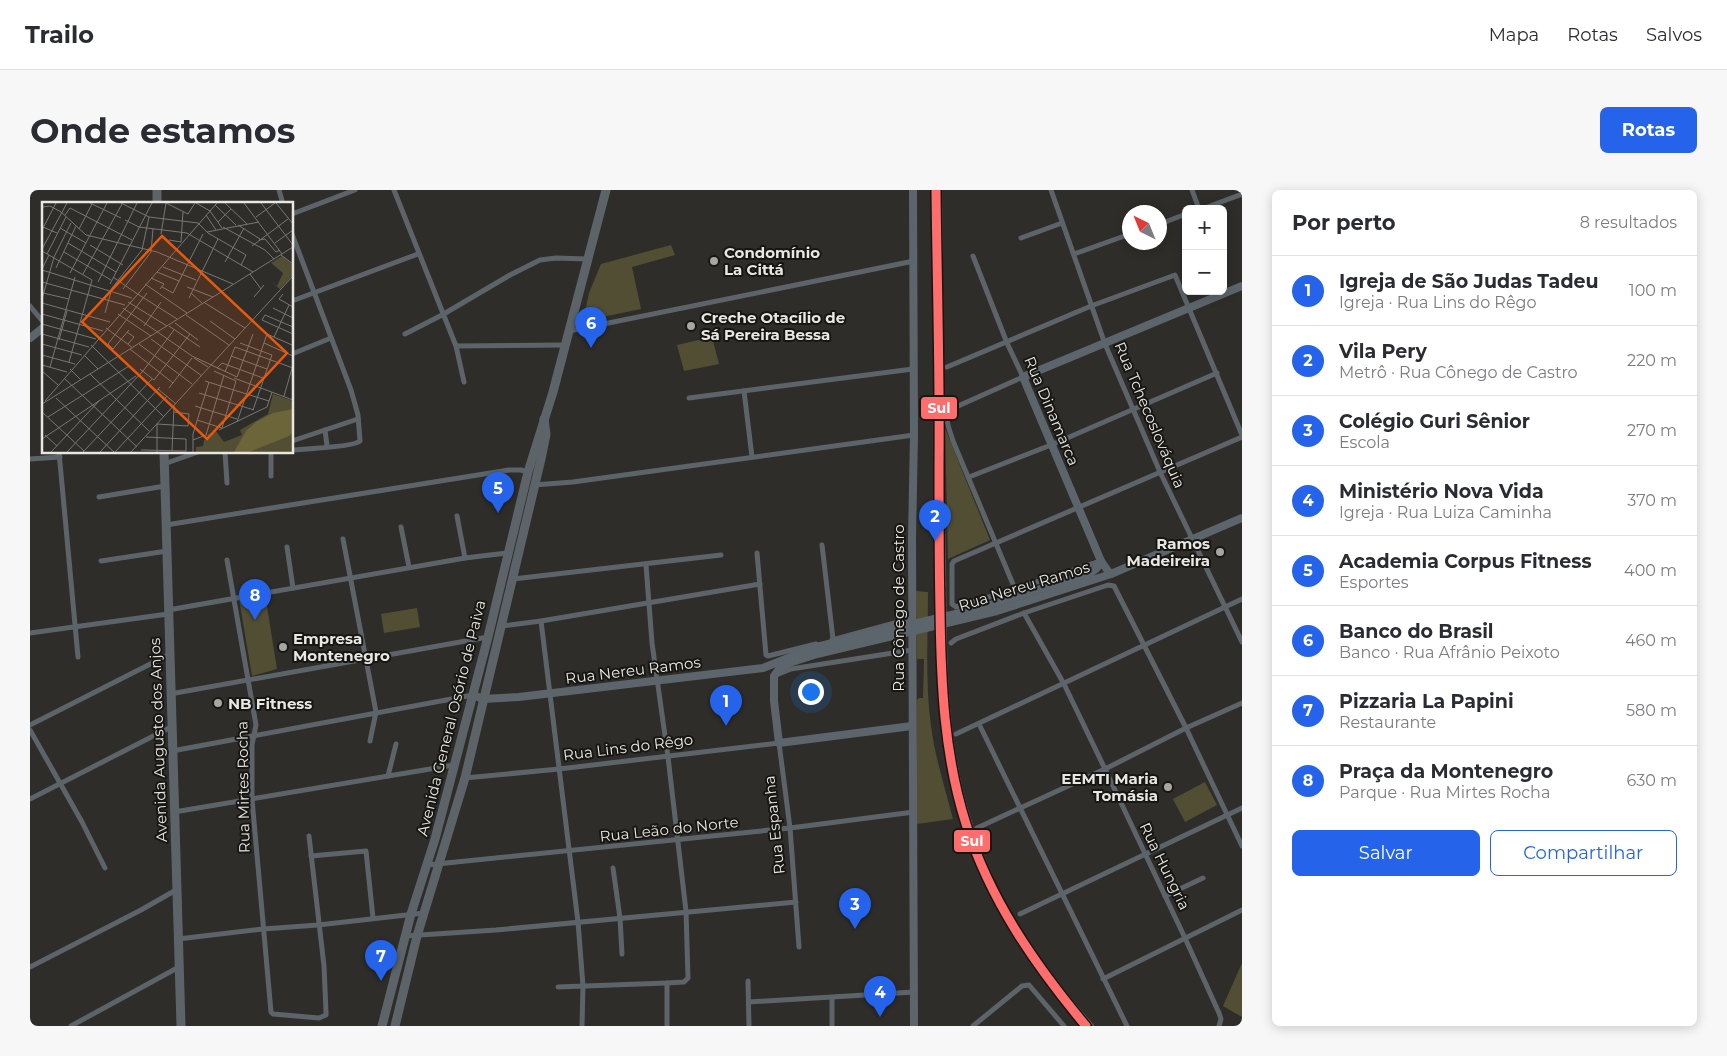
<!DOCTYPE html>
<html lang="pt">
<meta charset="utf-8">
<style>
:root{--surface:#fff;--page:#f7f7f7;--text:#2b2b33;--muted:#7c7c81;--line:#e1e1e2;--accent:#2563eb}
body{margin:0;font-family:Montserrat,sans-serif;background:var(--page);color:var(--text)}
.controls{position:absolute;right:15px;top:15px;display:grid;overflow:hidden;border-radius:8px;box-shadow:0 2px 12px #0003}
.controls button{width:45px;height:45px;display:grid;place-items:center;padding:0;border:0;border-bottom:1px solid var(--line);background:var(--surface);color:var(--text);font:25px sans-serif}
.compass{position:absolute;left:1092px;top:15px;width:45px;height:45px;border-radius:50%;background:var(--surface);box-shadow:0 2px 12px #0003;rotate:317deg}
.you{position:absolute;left:780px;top:501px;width:18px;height:18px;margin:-12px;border:4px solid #fff;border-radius:50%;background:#1a73e8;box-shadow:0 0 0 8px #1a73e833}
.badge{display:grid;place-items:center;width:32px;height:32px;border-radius:50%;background:var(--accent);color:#fff;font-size:16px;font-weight:700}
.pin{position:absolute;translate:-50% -41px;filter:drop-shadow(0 1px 2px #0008)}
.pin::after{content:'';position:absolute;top:26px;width:18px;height:15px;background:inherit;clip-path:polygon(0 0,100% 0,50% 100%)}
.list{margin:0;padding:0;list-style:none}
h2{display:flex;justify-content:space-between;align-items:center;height:65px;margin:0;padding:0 20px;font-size:21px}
h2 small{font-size:16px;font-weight:400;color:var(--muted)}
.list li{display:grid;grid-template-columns:32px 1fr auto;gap:15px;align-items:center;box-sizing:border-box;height:70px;padding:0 20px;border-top:1px solid var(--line)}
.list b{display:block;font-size:19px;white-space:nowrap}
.list p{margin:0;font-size:16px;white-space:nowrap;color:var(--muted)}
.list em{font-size:16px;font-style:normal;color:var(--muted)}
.actions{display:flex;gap:10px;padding:15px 20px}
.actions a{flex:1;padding:11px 0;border:1px solid var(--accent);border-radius:8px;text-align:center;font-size:18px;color:var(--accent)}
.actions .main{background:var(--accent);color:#fff}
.map{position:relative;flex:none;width:1212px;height:836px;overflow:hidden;border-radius:8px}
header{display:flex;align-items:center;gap:30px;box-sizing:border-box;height:70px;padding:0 25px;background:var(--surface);border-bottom:1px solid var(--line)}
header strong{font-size:24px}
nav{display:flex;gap:28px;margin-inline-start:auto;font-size:18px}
.intro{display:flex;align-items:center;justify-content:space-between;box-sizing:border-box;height:120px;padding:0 30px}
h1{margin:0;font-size:35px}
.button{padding:12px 22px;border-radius:8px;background:var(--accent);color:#fff;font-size:18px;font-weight:700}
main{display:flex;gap:30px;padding:0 30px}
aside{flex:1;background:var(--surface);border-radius:8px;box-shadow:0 2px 12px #0003}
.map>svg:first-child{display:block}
</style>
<header>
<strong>Trailo</strong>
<nav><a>Mapa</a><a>Rotas</a><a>Salvos</a></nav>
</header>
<div class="intro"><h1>Onde estamos</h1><a class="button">Rotas</a></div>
<main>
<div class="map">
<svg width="1212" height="836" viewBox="0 0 1212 836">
<rect width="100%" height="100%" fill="#2e2d29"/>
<g fill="#524e33">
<path d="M641,55L645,65L602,77L611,119L553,131L559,103L571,74Z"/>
<path d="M682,147L689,174L654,181L647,155Z"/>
<path d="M915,238L960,350L918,369Z"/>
<path d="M886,401L898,402C898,446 895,492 901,536C905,567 915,598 923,629L887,634V510L889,508H893L894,469H887Z"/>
<path d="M235,404L247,479L222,486L209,409Z"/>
<path d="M387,418L390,437L354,443L351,424Z"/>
<path d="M1175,592L1187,615L1155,632L1143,609Z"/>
<path d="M1212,773V827L1193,816Z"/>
</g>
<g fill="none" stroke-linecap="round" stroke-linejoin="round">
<g stroke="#5c646a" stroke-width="5">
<path d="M249,0L253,14"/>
<path d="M364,0L426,156L434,192"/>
<path d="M1021,0L1075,154L1130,282L1212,452"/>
<path d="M1162,0L1169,19"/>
<path d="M1172,19L1212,4"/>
<path d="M262,24L325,0"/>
<path d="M1130,34L1156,24"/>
<path d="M262,44L321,200L328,225L330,251C324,257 275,259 262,260"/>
<path d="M991,48L1032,33"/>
<path d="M1044,64L1100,44"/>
<path d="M943,66L977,153L993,187L919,220C914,230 920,240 923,251L985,399"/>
<path d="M262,111L388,64"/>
<path d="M0,116L14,133"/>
<path d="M539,141L884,71"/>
<path d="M375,144L412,125L480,85L510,70L526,68L557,69"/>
<path d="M426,156L535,155"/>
<path d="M262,164L301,148"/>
<path d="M917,177L1061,116L1145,85L1212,245"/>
<path d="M714,201L722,267"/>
<path d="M659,208L883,179"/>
<path d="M295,240L297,256"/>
<path d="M262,251L328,229"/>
<path d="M29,262L48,467"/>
<path d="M195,262L197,293"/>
<path d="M241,262V286"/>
<path d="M0,269L30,267"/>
<path d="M134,274L168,262"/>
<path d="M939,287L1021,255L1187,183"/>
<path d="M504,295L543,292L884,245"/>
<path d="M69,307L135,296"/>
<path d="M427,326L435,368"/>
<path d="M136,335L479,280H491L498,282"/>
<path d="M371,337L379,377"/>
<path d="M313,349L346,522L340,551"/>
<path d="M792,355L803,449"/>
<path d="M257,357L263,398"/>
<path d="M727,363L736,465L738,466L786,454"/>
<path d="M197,370L226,535L222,555V609L241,822L243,824L289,828L296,825V822L294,776L279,646"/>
<path d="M71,371L137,361"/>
<path d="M1071,371L985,399L926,417L922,414V374L924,371L1212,247"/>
<path d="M483,389L691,365"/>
<path d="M138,420L435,368L477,363"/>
<path d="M994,423L1034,494L1075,579L1155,748L1189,823L1191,829L1189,836"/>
<path d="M511,431L548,732L553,796L552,836"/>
<path d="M472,436L511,431L730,394"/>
<path d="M0,443L138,424"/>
<path d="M802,450L883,428"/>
<path d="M921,453L926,449L994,423L1078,395L1084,396L1156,538L1212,656"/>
<path d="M746,485L761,479L882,460"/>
<path d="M140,504L458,447"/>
<path d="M949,534L1097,836"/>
<path d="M0,535L140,464"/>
<path d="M0,540L52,632L75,678"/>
<path d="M926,544L1212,409"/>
<path d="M142,561L443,505"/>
<path d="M358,586L366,554"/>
<path d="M435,588L529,579L749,553L760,638L769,757"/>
<path d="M0,609L141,537"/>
<path d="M144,622L424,575"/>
<path d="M947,638L1075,579L1156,538L1212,513"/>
<path d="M281,666L336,661L343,728"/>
<path d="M397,675L760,638L884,622"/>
<path d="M583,678L590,728L592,764"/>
<path d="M1135,706L1173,688"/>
<path d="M990,724L1212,618"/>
<path d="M375,746L466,740L766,712"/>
<path d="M148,749L233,739L288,735L394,723"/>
<path d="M0,777L111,720L146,700"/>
<path d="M1073,789L1212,720"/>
<path d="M718,791L719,836"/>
<path d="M528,797L637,793L654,792L658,788L656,721L638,567L622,453L616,375"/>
<path d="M802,808V836"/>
<path d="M719,812L884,802"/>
<path d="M41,836L149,777"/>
<path d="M637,836V793"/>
<path d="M943,836L992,796L999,795L1034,836"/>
</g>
<g stroke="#5d656c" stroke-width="8">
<path d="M883,0L884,245L882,348L884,836"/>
<path d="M0,148L14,137"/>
<path d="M1081,384L1078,381L1071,371L993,187L1212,96"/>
<path d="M443,505L453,509L489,507L733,478L786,457L951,418L1061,383L1067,378L1071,371"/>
<path d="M882,536L749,553L744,511V486L750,478L759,473L787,464L967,421L1081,384L1212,328"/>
</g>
<g stroke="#5d6469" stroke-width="9">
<path d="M127,0V14"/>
<path d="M134,262L151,836"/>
<path d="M352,836L381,724L405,649L458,447L498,282L523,202L576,0"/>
<path d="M365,836L387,746L435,588L511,269L516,244L514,229"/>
</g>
<g stroke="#676b6c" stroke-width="4">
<path id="rail" d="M910,0C912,126 911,252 914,378C915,461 913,545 938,626C951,667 969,709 992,746C1012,778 1037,807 1062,836"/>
</g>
<use href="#rail" stroke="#171613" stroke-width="2" stroke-dasharray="5.5" stroke-linecap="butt"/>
<g stroke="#171613" stroke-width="12">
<path id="metro-1" d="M906,0C907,92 910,184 909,276C909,325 909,373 910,421C911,493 914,565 936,634C960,710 1005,775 1056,836"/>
</g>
<use href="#metro-1" stroke="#ff6d6d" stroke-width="9"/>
</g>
<g fill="#a7a7a2" stroke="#171613" stroke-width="2">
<circle cx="684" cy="71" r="5"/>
<circle cx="661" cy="136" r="5"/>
<circle cx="1190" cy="362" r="5"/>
<circle cx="253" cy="457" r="5"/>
<circle cx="188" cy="513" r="5"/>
<circle cx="1138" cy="597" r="5"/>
</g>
<g text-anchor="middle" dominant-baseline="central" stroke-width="4" stroke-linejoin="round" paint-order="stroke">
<g font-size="15" font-weight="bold" fill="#e8e8e3" stroke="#171613" text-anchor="start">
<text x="694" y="62">Condomínio<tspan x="694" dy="17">La Cittá</tspan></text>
<text x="671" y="127">Creche Otacílio de<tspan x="671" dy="17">Sá Pereira Bessa</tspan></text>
<text x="1180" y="353" text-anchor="end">Ramos<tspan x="1180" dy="17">Madeireira</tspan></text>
<text x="263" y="448">Empresa<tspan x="263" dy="17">Montenegro</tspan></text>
<text x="198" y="513">NB Fitness</text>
<text x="1128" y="588" text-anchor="end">EEMTI Maria<tspan x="1128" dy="17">Tomásia</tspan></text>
</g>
<g font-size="15" fill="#e8e8e3" stroke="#171613">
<text transform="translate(1022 221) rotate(67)">Rua Dinamarca</text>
<text transform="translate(1120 225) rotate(67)">Rua Tchecoslováquia</text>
<text transform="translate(994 396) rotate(-17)">Rua Nereu Ramos</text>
<text transform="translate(868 418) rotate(-90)">Rua Cônego de Castro</text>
<text transform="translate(603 480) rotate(-7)">Rua Nereu Ramos</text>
<text transform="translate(421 528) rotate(-76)">Avenida General Osório de Paiva</text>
<text transform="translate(128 550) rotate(-92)">Avenida Augusto dos Anjos</text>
<text transform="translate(598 557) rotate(-7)">Rua Lins do Rêgo</text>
<text transform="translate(213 597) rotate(-91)">Rua Mirtes Rocha</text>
<text transform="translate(744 635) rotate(-96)">Rua Espanha</text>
<text transform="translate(639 639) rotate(-6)">Rua Leão do Norte</text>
<text transform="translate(1135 676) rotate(64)">Rua Hungria</text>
</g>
</g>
<g transform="translate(12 12)">
<rect width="251" height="251" fill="#2e2d29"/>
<path d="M240,54L251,63V73L238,87L229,80L235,84L241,71L229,61ZM231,192L251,199V250H154V245L161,244L162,238L166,237L165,233L174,229L182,240L200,233L198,228L226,212Z" fill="#524e33"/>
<path d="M251,207V230L247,234L207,250H192L204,229L214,220L231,211Z" fill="#6d653a"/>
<path fill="none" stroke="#787873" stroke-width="1" d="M48,1L79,16M79,1L107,15L156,21L166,31L204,53L199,63M124,1L146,12L153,1M154,1L168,9M183,1L205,22M202,1L240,52M219,1L251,43M234,1L251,22M173,3L194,23M0,5L8,4L19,10L44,33L115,50L191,82M168,9L180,26M23,13L28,6L90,38M164,13L174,28M214,15L233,1M83,18L97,25L145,31L211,70M176,20L189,7M196,23L218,37M1,25L15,31M181,25L223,48L232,57M18,26L44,41M37,27L50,2M0,28L14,1M165,30L217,20M119,32L124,1M127,38L139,40L141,10M217,38L223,37L234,50L238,48M26,41L74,70M233,41L251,28M48,43L81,63M210,44L246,17M0,47L25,1M0,49L50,78L27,160M22,50L69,78M5,52L24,15M239,53L251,62M12,55L29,21M183,60L202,26M121,65L154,78M14,66L34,24M0,67L7,53M0,68L90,96M115,70L137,79M28,71L65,1M41,72L80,2M208,72L219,87M71,75L94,91M109,76L122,82L118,87M0,80L83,103M56,80L95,1M68,82L110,1M103,82L145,111M120,85L131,91L161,32M145,85L171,95M81,87L109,50L111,27M1,91L27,97M94,91L135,117M149,91L161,102M241,92L237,97L251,105M212,95L222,83M147,96L176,37M0,97L12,55M86,100L125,124M0,101L68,120M163,101L203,126M81,106L150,154L195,175M231,106L251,116M63,111L70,86L100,48L107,15M0,112L61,129M76,112L109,134M144,113L187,143M168,119L193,137M133,121L156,138M0,122L54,137M102,124L119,100M127,124L158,145M251,125L223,113L220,118L251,132M64,126L91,146M87,128L71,147L66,142L105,91M85,130L92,135L86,142M0,132L47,145M232,135L247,103M109,137L160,174M17,138L25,109M198,141L230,153L211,208M222,141L251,154M0,142L40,153M97,142L150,182M49,143L122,215M88,147L131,181M0,153L33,162M43,154L56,167M189,154L225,167M152,156L166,165M0,163L25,170M8,165L33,75M28,167L39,178M98,167L112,178L148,132M178,167L175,166L180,161L221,176M0,169L16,183M172,169L194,179L180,226M183,170L193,145L251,166M48,172L107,229M195,175L211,132M192,176L251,198M23,177L95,245M163,179L227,199M127,186L150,156M116,187L134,202M157,191L212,208M242,194L251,163M14,196L72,250M3,199L175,1M0,202L251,45M153,204L195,217M0,210L42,249M6,215L87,164M155,218L180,226M195,220L225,132L250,143M177,228L225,205L230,190M3,233L15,244M0,237L94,174M151,238L164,233L182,173M99,248L144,249V237L104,235M130,249L132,204M9,250L58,198M25,250L101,169L132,128M41,250L110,177M58,250L118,185M73,250L125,194M89,250L251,74M115,250V222L146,224L147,212L132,210M151,250V232L167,180"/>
<path fill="#e8590c" fill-opacity="0.15" stroke="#e8590c" stroke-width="2.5" d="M120,34L245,151L165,237L40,120Z"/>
<rect width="251" height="251" fill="none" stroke="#e8e8e3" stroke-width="2.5"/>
</g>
<g stroke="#171613" stroke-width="2">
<rect x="890" y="206" width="38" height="24" rx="5" fill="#ff6d6d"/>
<rect x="923" y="639" width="38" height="24" rx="5" fill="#ff6d6d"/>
</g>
<g font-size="14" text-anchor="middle" font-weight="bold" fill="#fff">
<text x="909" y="223">Sul</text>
<text x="942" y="656">Sul</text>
</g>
</svg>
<div class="controls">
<button>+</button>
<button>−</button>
</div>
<svg class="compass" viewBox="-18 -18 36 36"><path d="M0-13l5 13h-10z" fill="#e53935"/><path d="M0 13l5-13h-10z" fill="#7c7c81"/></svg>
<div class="you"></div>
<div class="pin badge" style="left:696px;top:536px">1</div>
<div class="pin badge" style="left:905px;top:351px">2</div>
<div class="pin badge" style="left:825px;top:739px">3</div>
<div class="pin badge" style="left:850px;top:827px">4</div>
<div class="pin badge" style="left:468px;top:323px">5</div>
<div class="pin badge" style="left:561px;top:158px">6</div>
<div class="pin badge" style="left:351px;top:791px">7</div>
<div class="pin badge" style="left:225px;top:430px">8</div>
</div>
<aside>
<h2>Por perto<small>8 resultados</small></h2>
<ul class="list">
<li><span class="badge">1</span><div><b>Igreja de São Judas Tadeu</b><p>Igreja · Rua Lins do Rêgo</p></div><em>100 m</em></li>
<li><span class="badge">2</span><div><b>Vila Pery</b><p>Metrô · Rua Cônego de Castro</p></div><em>220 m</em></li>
<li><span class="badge">3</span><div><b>Colégio Guri Sênior</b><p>Escola</p></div><em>270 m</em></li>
<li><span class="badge">4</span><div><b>Ministério Nova Vida</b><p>Igreja · Rua Luiza Caminha</p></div><em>370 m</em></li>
<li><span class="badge">5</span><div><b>Academia Corpus Fitness</b><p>Esportes</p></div><em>400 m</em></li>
<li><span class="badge">6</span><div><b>Banco do Brasil</b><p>Banco · Rua Afrânio Peixoto</p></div><em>460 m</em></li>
<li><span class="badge">7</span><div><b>Pizzaria La Papini</b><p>Restaurante</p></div><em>580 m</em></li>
<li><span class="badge">8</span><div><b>Praça da Montenegro</b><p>Parque · Rua Mirtes Rocha</p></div><em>630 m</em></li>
</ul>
<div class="actions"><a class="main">Salvar</a><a>Compartilhar</a></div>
</aside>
</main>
